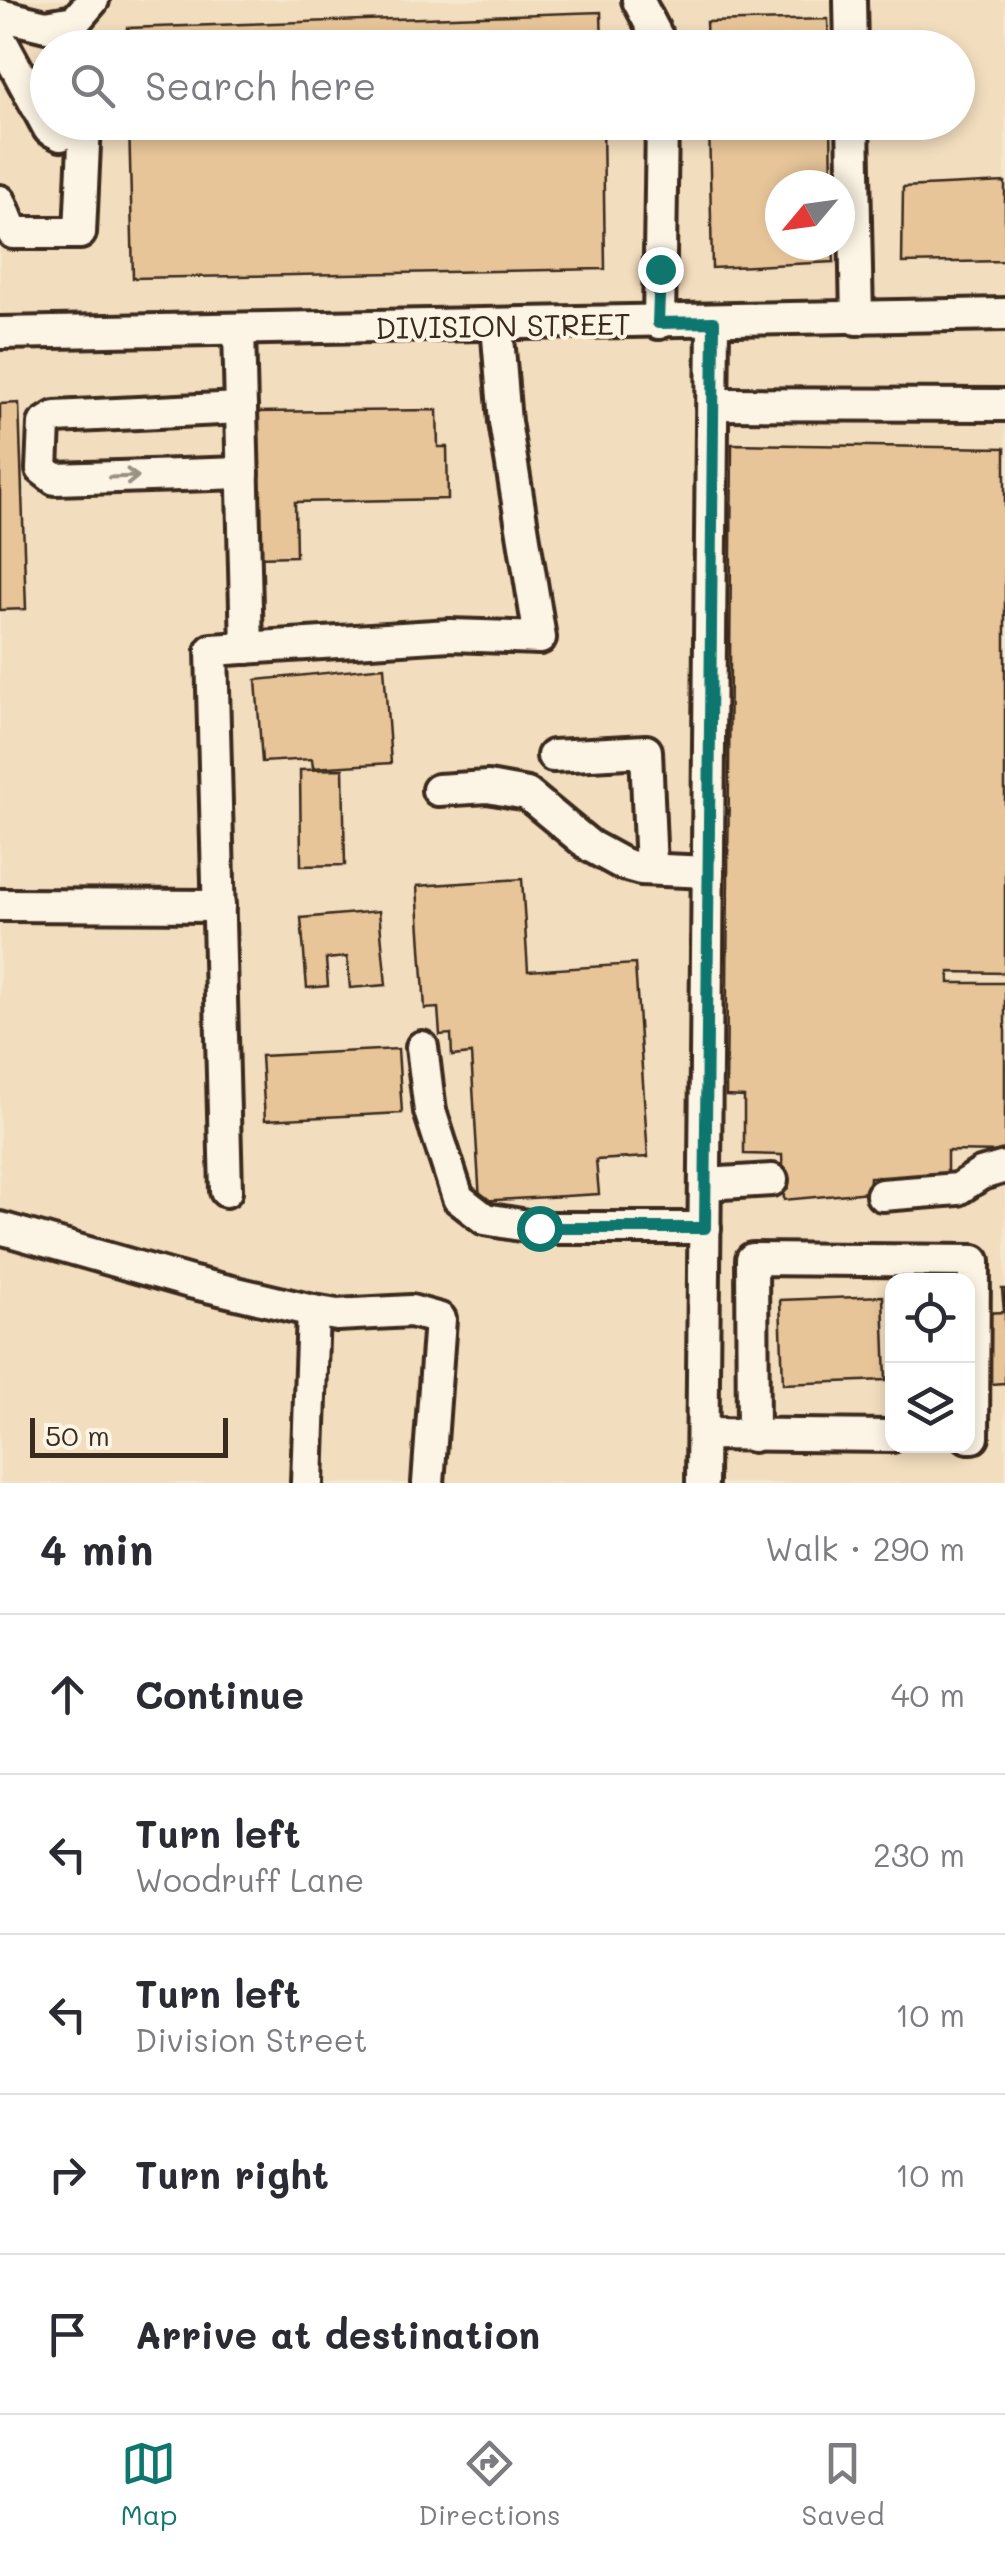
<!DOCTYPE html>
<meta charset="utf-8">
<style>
:root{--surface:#fff;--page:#f2f2f3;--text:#2b2b33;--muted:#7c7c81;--line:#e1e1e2;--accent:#0f766e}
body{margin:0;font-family:Mali,sans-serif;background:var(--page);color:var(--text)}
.controls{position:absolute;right:30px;bottom:30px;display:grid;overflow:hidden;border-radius:20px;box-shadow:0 5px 15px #0003}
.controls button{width:90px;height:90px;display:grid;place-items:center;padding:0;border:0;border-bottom:2px solid var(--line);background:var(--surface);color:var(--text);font:50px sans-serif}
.compass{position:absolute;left:765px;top:170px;width:90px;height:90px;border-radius:50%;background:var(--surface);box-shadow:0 5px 15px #0003;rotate:241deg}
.scale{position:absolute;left:30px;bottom:25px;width:198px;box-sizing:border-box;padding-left:10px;border:5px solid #3b2a1e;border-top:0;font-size:28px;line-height:35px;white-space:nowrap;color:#3b2a1e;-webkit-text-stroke:8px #fcf5e5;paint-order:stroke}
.stop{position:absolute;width:30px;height:30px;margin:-22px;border:8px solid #0f766e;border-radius:50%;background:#fff}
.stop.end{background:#0f766e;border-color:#fff;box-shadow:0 2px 10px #0008}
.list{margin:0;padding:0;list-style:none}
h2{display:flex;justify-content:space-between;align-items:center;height:130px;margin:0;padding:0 40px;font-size:42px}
h2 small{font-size:32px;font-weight:400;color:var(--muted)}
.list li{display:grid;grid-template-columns:65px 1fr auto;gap:30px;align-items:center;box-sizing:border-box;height:160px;padding:0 40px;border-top:2px solid var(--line)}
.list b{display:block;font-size:38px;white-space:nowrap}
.list p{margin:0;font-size:32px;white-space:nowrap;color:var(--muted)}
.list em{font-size:32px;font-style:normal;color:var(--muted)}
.icon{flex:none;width:55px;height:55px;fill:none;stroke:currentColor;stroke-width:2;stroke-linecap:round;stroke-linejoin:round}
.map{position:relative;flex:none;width:1005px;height:1483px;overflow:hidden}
.search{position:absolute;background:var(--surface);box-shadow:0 5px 15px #0003;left:30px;right:30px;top:30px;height:110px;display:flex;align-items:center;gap:25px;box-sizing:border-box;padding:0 35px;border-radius:55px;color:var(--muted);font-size:38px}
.sheet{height:930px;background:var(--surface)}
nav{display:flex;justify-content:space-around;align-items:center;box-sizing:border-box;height:140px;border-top:2px solid var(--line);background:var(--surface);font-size:28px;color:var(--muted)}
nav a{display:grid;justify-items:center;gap:5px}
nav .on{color:var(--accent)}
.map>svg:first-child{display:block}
</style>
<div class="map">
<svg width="1005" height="1483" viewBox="0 0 1005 1483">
<rect width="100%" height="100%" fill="#f6e7ce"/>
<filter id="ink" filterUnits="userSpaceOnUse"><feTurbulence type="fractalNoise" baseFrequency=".01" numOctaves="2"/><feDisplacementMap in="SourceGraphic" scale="20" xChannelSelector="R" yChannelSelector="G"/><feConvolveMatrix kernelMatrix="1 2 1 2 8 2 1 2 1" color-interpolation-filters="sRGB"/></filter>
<g filter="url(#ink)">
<path fill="#f2ddbe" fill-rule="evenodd" d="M0,0H1005V1483H0ZM48,48H958V122H48ZM780,185H840V245H780ZM892,1280H968V1446H892Z"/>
<g fill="#e7c599" stroke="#3b2a1e" stroke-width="2.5">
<path d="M601,12L602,48H127V28Z"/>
<path d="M828,19L829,48H707L706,22Z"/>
<path d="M129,122H603L605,269L133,278Z"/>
<path d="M709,122H831L832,185H780V245H833L834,262L712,268Z"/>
<path d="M1005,182V261L902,263L903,187Z"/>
<path d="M19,403L26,609L0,610V404Z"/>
<path d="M437,410L438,447H447L448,499L295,502L296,556L255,557L252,412Z"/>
<path d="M732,444L1005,448V973L949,972V983H1005V1152L947,1151V1178L870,1177L869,1192L784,1200L782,1155L744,1154V1097L726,1096Z"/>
<path d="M384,667L391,763L313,768L312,759L262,762L256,680Z"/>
<path d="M343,769L345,865L301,866L300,770Z"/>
<path d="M522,879L528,971L635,964L648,1157L596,1160L599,1194L480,1201L471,1054L452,1056L451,1034L440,1035L438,1008L425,1009L417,886Z"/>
<path d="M379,911L386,985L350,988L347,957L326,959L328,986L307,988L301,918Z"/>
<path d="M398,1049L402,1113L265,1120L261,1056Z"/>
<path d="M1002,1289H1005V1383L990,1384L984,1313L1004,1312Z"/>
<path d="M883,1296L886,1380L783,1384L780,1300Z"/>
</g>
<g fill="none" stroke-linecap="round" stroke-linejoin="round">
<g stroke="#3b2a1e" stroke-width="38">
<g id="minor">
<path d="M638,0L663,48"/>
<path d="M850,0L851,48"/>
<path d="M0,15L46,26L75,21L93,0"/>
<path d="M1,40L49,129L61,135L84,122"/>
<path d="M853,122L857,319"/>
<path d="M0,201L13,233H80L85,122"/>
<path d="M659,323L662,122"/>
<path d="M239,329L247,648"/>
<path d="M0,333L1005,314"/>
<path d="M713,404L1005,405"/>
<path d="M241,408L55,417L44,424L42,469L55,479L243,473"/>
<path d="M553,756L646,751L651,869"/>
<path d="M438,790L488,787L527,794L590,846L623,864L641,869L708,872"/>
<path d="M0,905L219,906"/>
<path d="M422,1047L430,1111L458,1198L485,1219L539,1228H705"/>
<path d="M705,1184L772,1180"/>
<path d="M226,1191L212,650L450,635L540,638L505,422L497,325"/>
<path d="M882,1195L958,1189L981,1174L1005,1167"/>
<path d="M0,1228L190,1282L313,1311L337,1315L411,1311L440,1319L428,1483"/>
<path d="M703,1434L892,1436"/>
<path d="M753,1436L752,1259L974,1261L973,1437H968"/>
<path d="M307,1483L313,1311"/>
<path d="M702,1483L713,322"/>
</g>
</g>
<use href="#minor" stroke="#fcf5e5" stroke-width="30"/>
</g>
<defs><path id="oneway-shaft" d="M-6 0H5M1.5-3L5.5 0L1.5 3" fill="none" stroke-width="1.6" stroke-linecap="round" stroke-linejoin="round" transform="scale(2.5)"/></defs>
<use stroke="#9c9082" href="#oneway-shaft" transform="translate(124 477) rotate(-2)"/>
</g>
<g fill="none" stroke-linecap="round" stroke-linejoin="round" filter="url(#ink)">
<path stroke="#0f766e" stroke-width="12" d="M539,1228H705L714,322L658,323L660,269"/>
</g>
<g text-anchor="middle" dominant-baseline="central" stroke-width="8" stroke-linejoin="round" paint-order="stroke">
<g font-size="30" fill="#3b2a1e" stroke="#fcf5e5">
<text transform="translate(503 325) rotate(-1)">DIVISION STREET</text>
</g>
</g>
</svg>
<div class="controls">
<button><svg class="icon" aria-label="locate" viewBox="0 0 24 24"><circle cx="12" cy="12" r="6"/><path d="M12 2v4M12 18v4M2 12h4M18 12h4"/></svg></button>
<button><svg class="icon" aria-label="layers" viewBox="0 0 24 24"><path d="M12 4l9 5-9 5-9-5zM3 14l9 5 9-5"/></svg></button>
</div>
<svg class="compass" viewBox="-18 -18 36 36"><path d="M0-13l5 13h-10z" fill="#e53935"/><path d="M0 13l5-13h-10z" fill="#7c7c81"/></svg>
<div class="scale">50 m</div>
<div class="stop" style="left:539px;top:1228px"></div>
<div class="stop end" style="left:660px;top:269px"></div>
<div class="search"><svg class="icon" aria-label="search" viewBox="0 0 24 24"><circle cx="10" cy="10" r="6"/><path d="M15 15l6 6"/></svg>Search here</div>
</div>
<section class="sheet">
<h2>4 min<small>Walk · 290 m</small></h2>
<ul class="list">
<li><svg class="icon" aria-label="ahead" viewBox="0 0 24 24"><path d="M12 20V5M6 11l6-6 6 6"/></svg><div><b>Continue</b></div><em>40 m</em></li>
<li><svg class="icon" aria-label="left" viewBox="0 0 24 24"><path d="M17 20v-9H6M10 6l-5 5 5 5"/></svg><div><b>Turn left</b><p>Woodruff Lane</p></div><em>230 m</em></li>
<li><svg class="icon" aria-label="left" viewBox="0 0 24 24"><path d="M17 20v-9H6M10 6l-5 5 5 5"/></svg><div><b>Turn left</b><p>Division Street</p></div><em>10 m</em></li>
<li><svg class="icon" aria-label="right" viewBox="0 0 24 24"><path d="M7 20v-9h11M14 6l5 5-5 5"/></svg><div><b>Turn right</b></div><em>10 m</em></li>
<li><svg class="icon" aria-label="arrive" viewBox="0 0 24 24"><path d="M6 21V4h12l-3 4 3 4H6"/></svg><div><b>Arrive at destination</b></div></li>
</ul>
</section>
<nav>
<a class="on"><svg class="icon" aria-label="map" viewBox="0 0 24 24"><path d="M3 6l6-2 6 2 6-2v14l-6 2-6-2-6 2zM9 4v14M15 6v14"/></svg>Map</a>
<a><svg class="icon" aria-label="directions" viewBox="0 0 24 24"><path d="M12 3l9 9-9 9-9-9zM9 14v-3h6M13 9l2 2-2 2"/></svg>Directions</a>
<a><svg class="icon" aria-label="saved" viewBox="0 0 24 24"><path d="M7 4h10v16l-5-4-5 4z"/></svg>Saved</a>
</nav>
